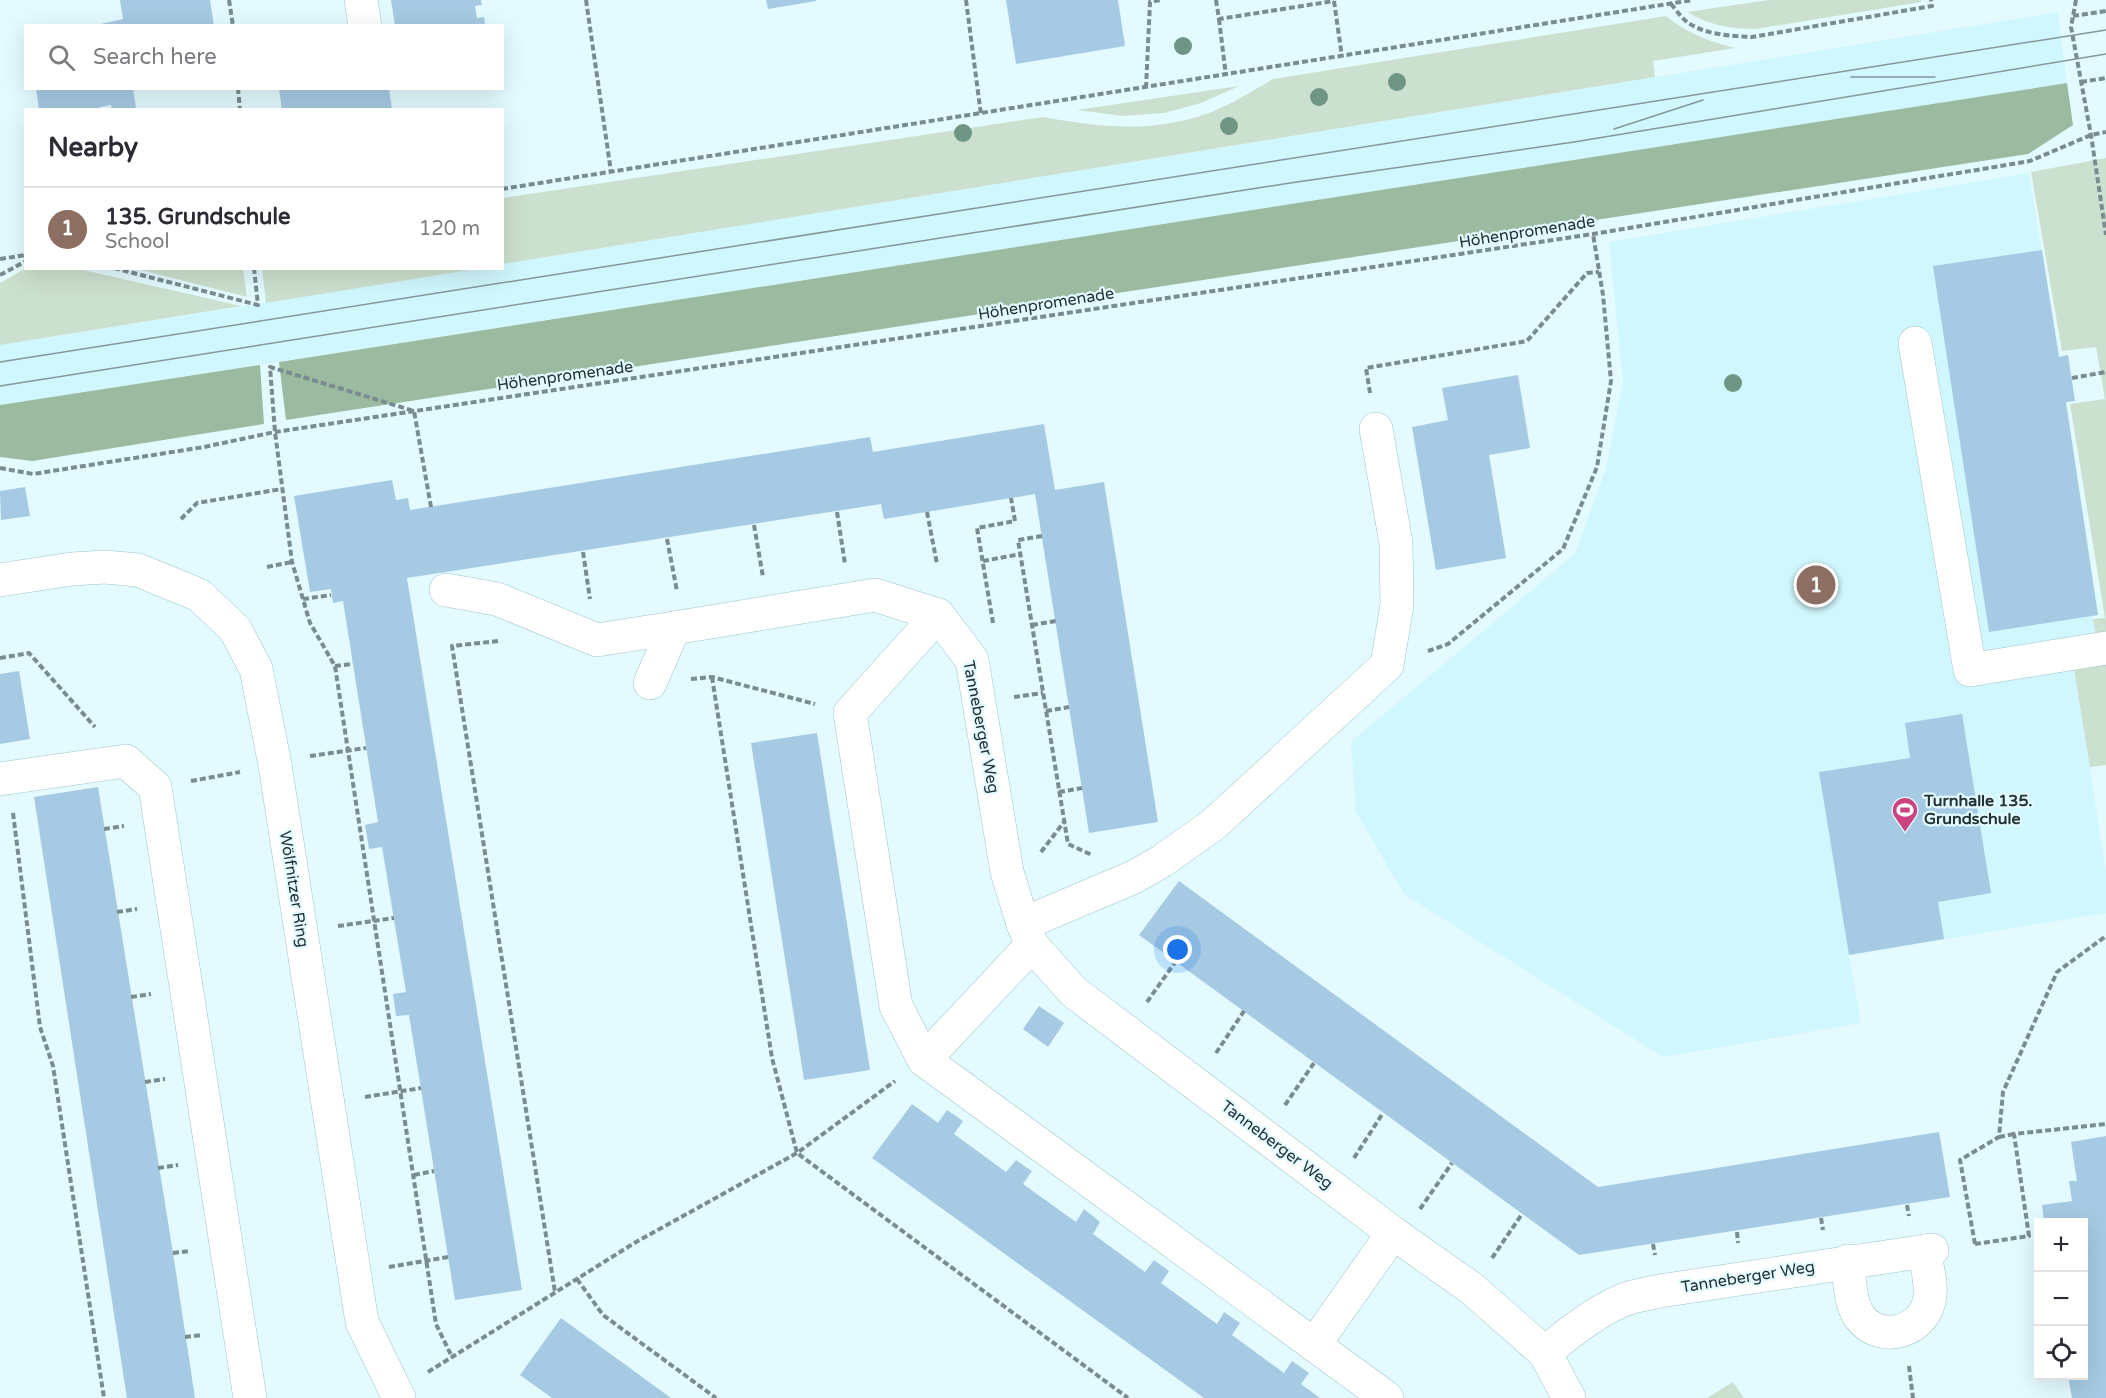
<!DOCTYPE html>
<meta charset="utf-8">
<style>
:root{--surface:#fff;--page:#f7f7f7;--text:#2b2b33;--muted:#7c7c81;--line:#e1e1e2;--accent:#cb4380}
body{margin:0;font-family:"Varela Round",sans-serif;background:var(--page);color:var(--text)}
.controls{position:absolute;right:18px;bottom:18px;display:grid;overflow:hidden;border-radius:0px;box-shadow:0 6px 24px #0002}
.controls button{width:54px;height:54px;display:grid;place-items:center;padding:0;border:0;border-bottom:2px solid var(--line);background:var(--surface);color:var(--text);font:30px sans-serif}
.you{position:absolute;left:1178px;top:950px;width:21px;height:21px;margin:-15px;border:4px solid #fff;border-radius:50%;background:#1a73e8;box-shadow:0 0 0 9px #1a73e833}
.badge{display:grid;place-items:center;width:39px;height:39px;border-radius:50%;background:var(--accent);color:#fff;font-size:20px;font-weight:700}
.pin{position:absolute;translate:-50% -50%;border:3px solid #fff;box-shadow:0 2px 6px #0006}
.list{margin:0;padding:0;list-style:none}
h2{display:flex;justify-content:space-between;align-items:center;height:78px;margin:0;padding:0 24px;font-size:26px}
h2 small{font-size:20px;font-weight:400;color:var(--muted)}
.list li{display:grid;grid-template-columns:39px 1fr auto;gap:18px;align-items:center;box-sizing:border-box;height:84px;padding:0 24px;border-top:2px solid var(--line)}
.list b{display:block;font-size:22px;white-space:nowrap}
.list p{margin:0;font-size:20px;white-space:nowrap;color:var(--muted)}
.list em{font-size:20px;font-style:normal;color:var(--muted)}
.icon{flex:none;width:33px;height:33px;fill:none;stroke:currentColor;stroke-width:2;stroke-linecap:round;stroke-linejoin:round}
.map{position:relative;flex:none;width:2106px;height:1398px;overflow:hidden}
.search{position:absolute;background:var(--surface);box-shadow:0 6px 24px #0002;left:24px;top:24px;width:480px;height:66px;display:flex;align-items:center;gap:15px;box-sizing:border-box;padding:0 21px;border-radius:0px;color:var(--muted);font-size:22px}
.panel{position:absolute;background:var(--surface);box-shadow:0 6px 24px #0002;left:24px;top:108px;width:480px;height:162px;border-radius:0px}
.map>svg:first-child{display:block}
</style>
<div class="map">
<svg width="2106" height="1398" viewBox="0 0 2106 1398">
<rect width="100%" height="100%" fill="#e3fafe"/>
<g fill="#d0f7fd">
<path d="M2058,12L2067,83L0,405V345L476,269L502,268L503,264Z"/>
<path d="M2029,173L2059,356L2068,355L2075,401L2066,403L2098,615L2093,616L2099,665L2075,669L2106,873V913L1849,955L1861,1023L1663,1057L1404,894L1356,812L1351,742L1575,554L1606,469L1623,382L1609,242Z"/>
</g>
<g fill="#cce0cf">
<path d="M1769,0H1921V2L1756,29C1730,29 1709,25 1687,12Z"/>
<path d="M1666,16C1687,33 1708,41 1735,48L1653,61L1655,77L503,264V198L1043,117C1098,127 1149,133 1203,115C1228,107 1251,92 1273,79Z"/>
<path d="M1239,86L1201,103L1164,113L1123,116L1077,110Z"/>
<path d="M2106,158V636L2096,637L2093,619L2105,618L2070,404L2105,399L2096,347L2062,351L2031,172Z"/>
<path d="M26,268L79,269L241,306L0,345V283Z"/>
<path d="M137,269H243L247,297Z"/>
<path d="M262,269V268L476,269L266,303Z"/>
<path d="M2106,664V765L2090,767L2074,669Z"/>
<path d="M1733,1382L1744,1398H1707Z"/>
</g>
<g fill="#9abba0">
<path d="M2067,83L2073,125L2028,154L286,420L279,362Z"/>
<path d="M260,365L264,424L32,461L0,457V405Z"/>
</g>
<g fill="#a6cae3">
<path d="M120,0H210L214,26H92L123,19Z"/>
<path d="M391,0H481L482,5L475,6L477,18L484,17L485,26H395Z"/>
<path d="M766,0H816V1L768,9Z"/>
<path d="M1006,0H1118L1125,46L1016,64Z"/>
<path d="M36,88H133L136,108L112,110L111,105L100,107V110H39Z"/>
<path d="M282,88H389L392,110H282L279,89Z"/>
<path d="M2042,250L2059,357L2068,355L2075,401L2066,402L2098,615L1989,632L1933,266Z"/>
<path d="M1518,375L1530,448L1489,455L1506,558L1436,570L1412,427L1448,420L1442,388Z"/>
<path d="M1044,424L1055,490L1104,482L1158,822L1089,833L1035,494L884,519L881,504L407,578L522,1290L455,1300L409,1015L396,1016L393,994L406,992L382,847L369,849L365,825L378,822L343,601L333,603L331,589L310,592L294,496L392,480L396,500L408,498L410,510L870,437L873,452Z"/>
<path d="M25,487L30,516L1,520L0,491Z"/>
<path d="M19,671L30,739L0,744V674Z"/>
<path d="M1962,714L1991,893L1938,902L1944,939L1849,955L1819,772L1910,758L1905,723Z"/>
<path d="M817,733L870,1070L804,1080L751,743Z"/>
<path d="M98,787L173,1253L195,1398H127L34,797Z"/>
<path d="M1179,881L1598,1187L1939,1132L1950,1197L1579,1255L1139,935Z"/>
<path d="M1039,1006L1064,1023L1048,1047L1023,1029Z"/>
<path d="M912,1104L938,1123L947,1110L963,1121L954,1134L1006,1172L1016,1160L1027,1168L1032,1171L1023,1184L1076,1222L1084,1209L1100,1222L1093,1234L1145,1272L1154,1260L1169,1271L1161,1283L1217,1324L1224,1312L1240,1323L1232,1335L1284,1373L1292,1361L1309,1373L1301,1384L1320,1398H1204L872,1158Z"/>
<path d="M2106,1136V1398H2072L2068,1376H2084V1222H2044L2042,1205L2072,1201L2069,1181H2077L2071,1142Z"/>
<path d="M561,1318L671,1398H552L520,1375Z"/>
</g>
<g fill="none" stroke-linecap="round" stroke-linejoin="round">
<g stroke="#9ec5cb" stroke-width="34">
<g id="minor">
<path d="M361,0L365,26"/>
<path d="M1915,343L1970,670L2106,648"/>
<path d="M0,580L72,569L105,567L138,570L199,595L235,629L256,669L275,765L362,1322L399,1398"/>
<path d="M446,590L497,599L597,640L674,628"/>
<path d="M938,615L850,713L896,1006L924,1060L1387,1398"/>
<path d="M650,683L674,628L875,595L938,615L972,660L1007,872L1023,924L1032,945L1074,992L1393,1233L1471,1288L1545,1353L1569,1398"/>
<path d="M0,779L126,761L155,787L250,1398"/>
<path d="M1023,924L1134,877L1162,861L1214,824L1387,665L1397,605L1396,543L1376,429"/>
<path d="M924,1060L1032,945"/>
<path d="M1848,1261C1850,1279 1849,1301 1859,1316C1879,1344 1921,1333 1929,1302C1933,1286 1927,1267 1924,1251"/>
<path d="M1314,1345L1393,1233"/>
<path d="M1545,1353C1567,1334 1603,1306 1632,1297C1641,1295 1650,1293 1660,1291L1932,1250"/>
</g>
</g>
<g stroke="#7a8c90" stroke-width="4" stroke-dasharray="6 3" stroke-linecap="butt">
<path d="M229,0L233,26"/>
<path d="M586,0L611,172"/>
<path d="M966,0L981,115"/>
<path d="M1216,0L1219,19L1334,1"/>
<path d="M2076,0L2071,27L2091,135L2106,235"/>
<path d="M1334,1L1342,57"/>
<path d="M1671,4C1676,10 1681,17 1687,22C1705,35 1731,36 1752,37L1932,6L1931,0"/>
<path d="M2073,16L2106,11"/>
<path d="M1219,19L1226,76"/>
<path d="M2081,82L2106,78"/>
<path d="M238,88L240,110"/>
<path d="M1146,88L1150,2L1160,0"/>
<path d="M502,189L1693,0"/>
<path d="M0,259L26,255"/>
<path d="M114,268L258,305L254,268"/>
<path d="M0,275L26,261"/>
<path d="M2072,378L2106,372"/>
<path d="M1370,393L1366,368L1527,341L1587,273L1599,272"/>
<path d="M0,468L33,474L204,447L275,432L1593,234L2030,161L2091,135L2106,132"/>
<path d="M431,507L414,411L270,367L275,432L292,562L310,623L335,666L436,1324L452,1357"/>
<path d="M837,512L845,564"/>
<path d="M927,512L937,564"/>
<path d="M181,519L197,503L282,489"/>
<path d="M754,525L763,577"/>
<path d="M1042,536L1018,540L1068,844L1092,855"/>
<path d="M667,539L677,591"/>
<path d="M583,552L590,599"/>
<path d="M983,561L1021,554"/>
<path d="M267,567L292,562"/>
<path d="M303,599L331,595"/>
<path d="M993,623L977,528L1015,521L1011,498"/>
<path d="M1032,625L1056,621"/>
<path d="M498,641L452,646L555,1292"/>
<path d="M1428,651L1448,644L1563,549L1597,467L1611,381L1603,295L1593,234"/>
<path d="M0,658L29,653L95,727"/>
<path d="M335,666L353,664"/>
<path d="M712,677L772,1058L797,1153L1128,1398"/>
<path d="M691,679L712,677L815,704"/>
<path d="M1014,697L1043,693"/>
<path d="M1046,711L1069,707"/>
<path d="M310,756L366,748"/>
<path d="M191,781L240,772"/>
<path d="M1059,792L1082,788"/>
<path d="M13,813L40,1027L53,1066L104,1398"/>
<path d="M104,829L124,826"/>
<path d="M1041,852L1064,822"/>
<path d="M117,912L137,909"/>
<path d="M338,926L394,918"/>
<path d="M131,997L151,994"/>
<path d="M1147,1002L1176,961"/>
<path d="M1216,1053L1244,1011"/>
<path d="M145,1082L165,1079"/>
<path d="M365,1097L421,1088"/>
<path d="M1285,1105L1314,1063"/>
<path d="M1999,1137L2014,1134"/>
<path d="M1354,1158L1383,1113"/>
<path d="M158,1168L178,1165"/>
<path d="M414,1175L434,1171"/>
<path d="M1907,1205L1909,1216"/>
<path d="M1420,1209L1452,1163"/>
<path d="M1821,1218L1823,1230"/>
<path d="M1737,1232L1738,1243"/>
<path d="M1653,1244L1655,1255"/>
<path d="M1975,1244L1960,1160L1999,1137L2003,1092L2057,972L2106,936"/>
<path d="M1975,1244L2029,1236L2014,1134L2106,1124"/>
<path d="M173,1253L190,1251"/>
<path d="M1492,1258L1522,1214"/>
<path d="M389,1267L448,1257"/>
<path d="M577,1279L603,1315L716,1398"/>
<path d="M185,1337L202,1335"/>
<path d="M1909,1366L1913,1398"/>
<path d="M428,1372L636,1242L797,1153L895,1081"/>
</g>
<use href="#minor" stroke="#fff" stroke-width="33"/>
<g stroke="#84979a" stroke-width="1.5">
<path d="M1851,77H1935"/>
<path d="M1614,129L1703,100"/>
<path d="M0,362L2106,30"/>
<path d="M0,386L1290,183L1574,142L2106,54"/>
</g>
</g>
<g fill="#6f9684">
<circle cx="1183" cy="46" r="9"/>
<circle cx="1397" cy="82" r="9"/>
<circle cx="1319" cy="97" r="9"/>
<circle cx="1229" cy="126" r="9"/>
<circle cx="963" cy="133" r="9"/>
<circle cx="1733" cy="383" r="9"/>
</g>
<defs>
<g id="stadium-pin" transform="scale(1.35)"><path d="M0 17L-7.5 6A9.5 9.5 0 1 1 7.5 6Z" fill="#cb4380" stroke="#e3fafe"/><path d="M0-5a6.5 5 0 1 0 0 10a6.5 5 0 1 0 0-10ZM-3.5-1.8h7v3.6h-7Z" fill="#fff"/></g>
</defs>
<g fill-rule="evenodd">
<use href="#stadium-pin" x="1905" y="810"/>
</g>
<g text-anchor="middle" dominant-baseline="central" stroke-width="4.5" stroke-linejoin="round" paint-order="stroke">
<g font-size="16" fill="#233235" stroke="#e3fafe">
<text transform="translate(1527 232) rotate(-9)">Höhenpromenade</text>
<text transform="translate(1046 304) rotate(-9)">Höhenpromenade</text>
<text transform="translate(565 376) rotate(-8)">Höhenpromenade</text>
<text transform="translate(981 727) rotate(79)">Tanneberger Weg</text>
<text transform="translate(294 889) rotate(81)">Wölfnitzer Ring</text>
<text transform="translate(1277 1145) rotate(37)">Tanneberger Weg</text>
<text transform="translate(1748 1277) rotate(-9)">Tanneberger Weg</text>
</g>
<g font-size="16" font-weight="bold" fill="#233235" stroke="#e3fafe" text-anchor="start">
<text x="1924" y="801">Turnhalle 135.<tspan x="1924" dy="18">Grundschule</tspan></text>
</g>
</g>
</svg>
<div class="controls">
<button>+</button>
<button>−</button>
<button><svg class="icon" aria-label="locate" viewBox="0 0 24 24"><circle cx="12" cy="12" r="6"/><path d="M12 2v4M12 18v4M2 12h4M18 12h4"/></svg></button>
</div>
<div class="you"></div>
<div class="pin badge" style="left:1816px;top:585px;background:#8d6e63">1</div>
<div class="search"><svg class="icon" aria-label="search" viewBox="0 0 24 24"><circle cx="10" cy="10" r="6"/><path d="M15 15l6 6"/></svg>Search here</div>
<section class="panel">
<h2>Nearby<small></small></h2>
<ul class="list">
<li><span class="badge" style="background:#8d6e63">1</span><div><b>135. Grundschule</b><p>School</p></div><em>120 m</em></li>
</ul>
</section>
</div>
